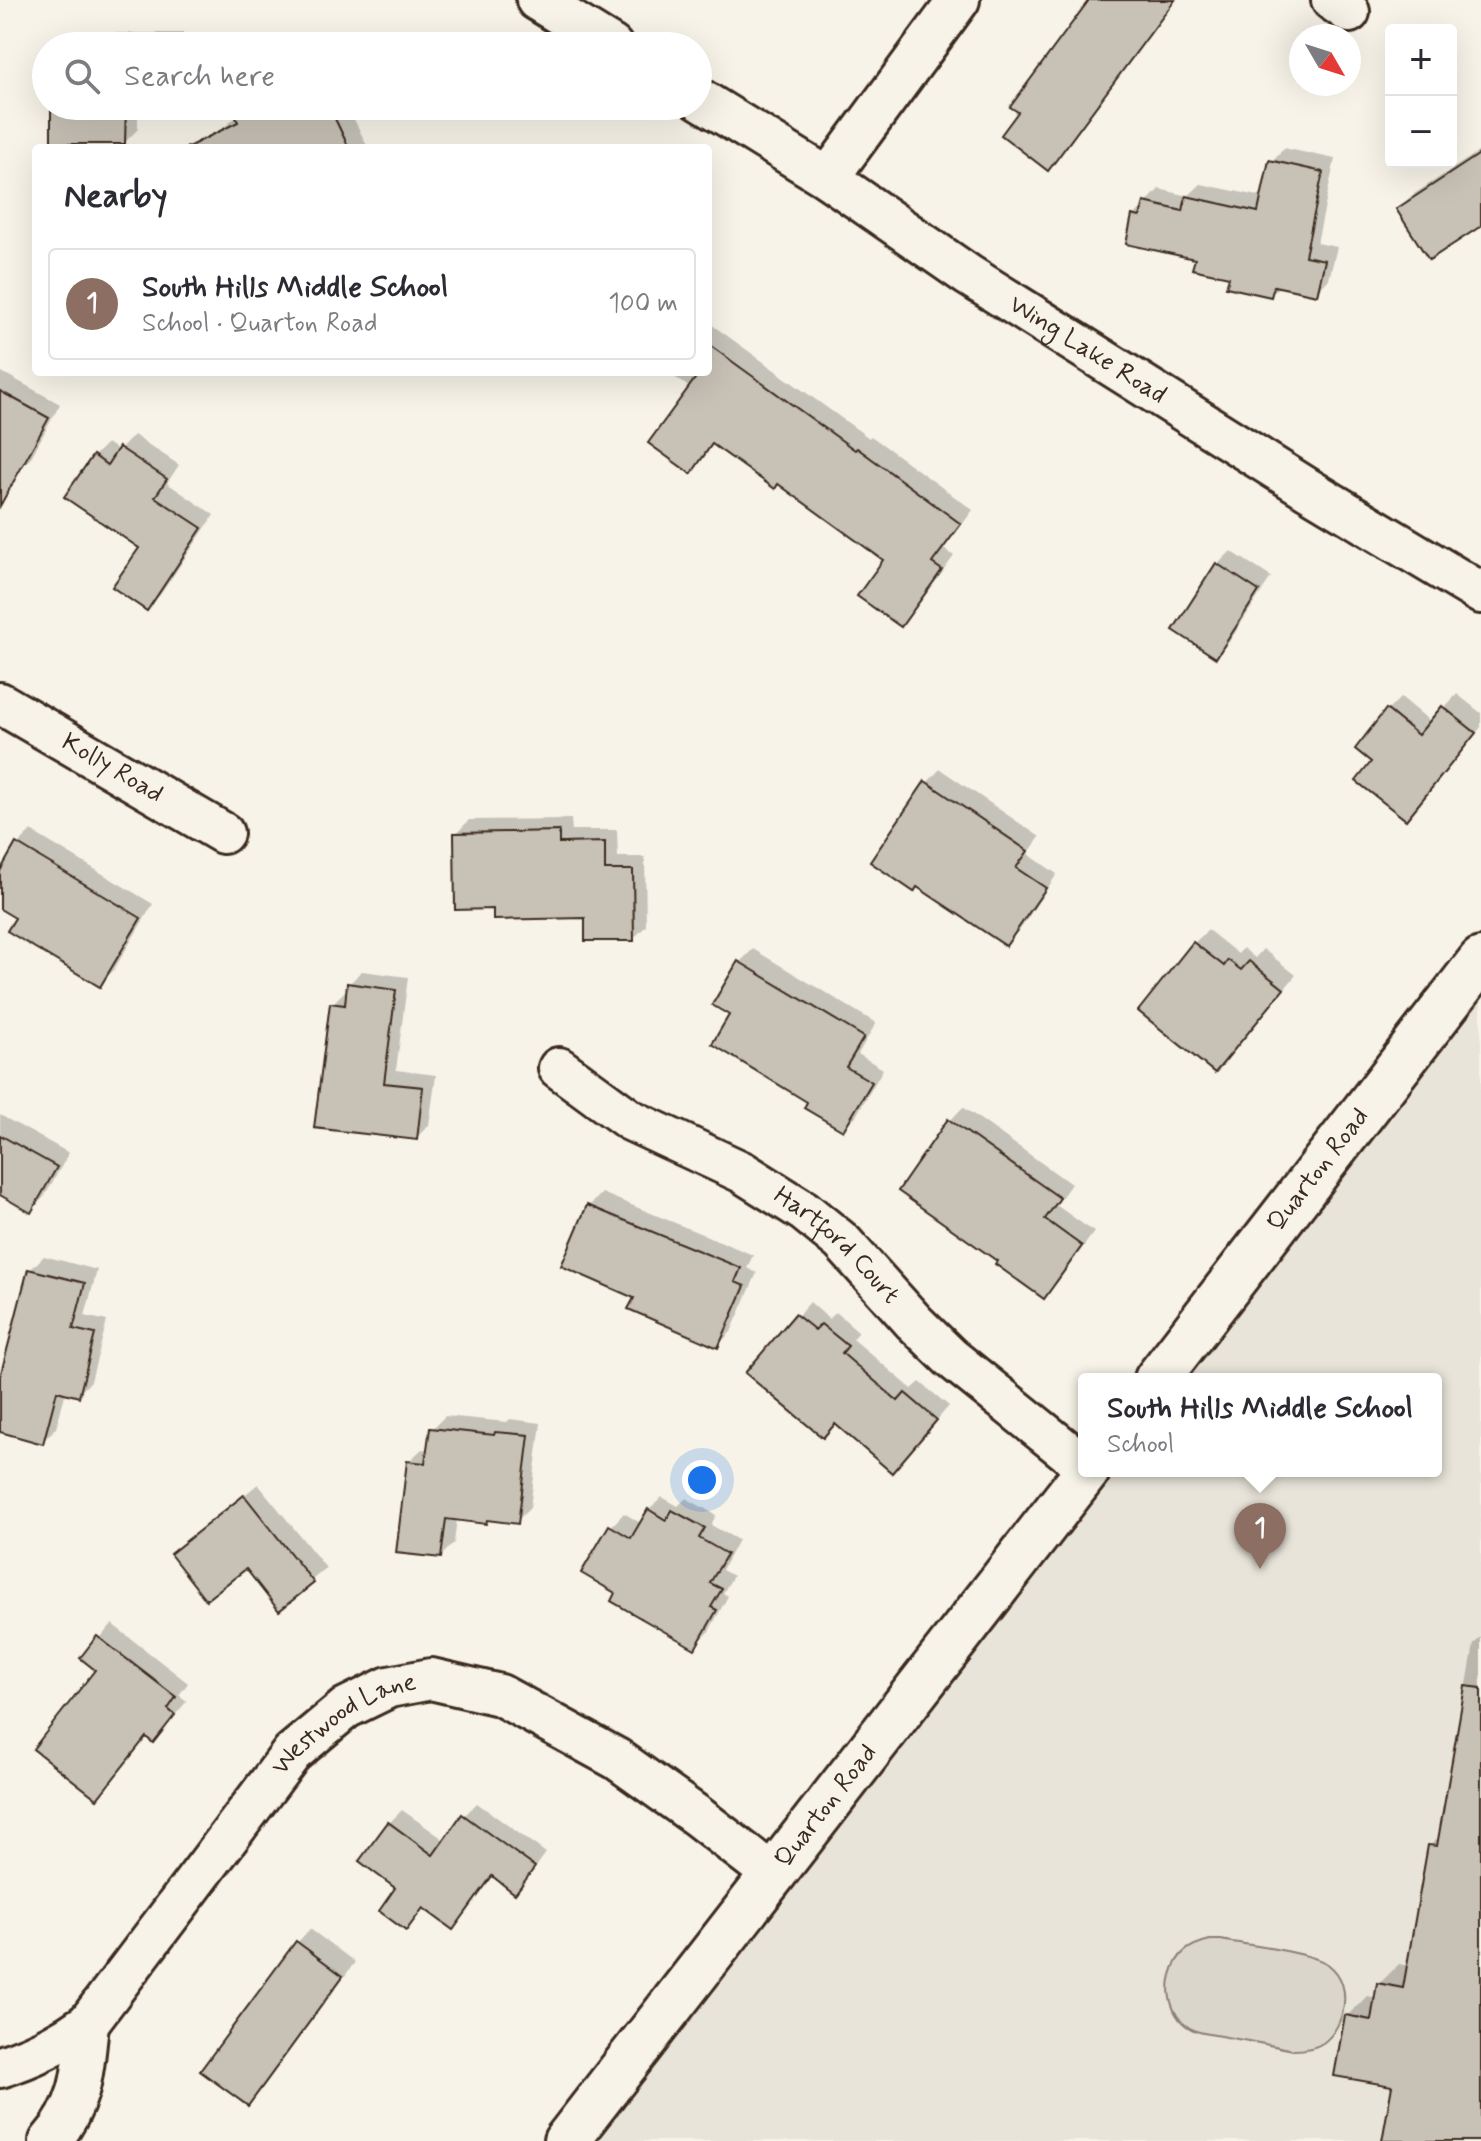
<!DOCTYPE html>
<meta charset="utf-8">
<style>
:root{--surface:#fff;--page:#f2f2f3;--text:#2b2b33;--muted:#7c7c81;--line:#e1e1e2;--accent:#0b8043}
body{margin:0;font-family:Mynerve,sans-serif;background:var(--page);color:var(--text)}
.controls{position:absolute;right:24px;top:24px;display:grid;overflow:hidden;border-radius:8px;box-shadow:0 8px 32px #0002}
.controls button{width:72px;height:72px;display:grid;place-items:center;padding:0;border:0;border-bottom:2px solid var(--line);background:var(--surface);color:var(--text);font:40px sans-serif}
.compass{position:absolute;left:1289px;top:24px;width:72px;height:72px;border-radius:50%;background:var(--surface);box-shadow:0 8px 32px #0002;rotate:129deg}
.you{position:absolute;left:702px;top:1480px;width:28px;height:28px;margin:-20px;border:6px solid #fff;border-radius:50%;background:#1a73e8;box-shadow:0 0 0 12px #1a73e833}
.badge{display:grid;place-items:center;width:52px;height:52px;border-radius:50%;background:var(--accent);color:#fff;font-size:26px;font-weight:700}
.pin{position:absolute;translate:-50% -66px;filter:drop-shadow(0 2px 4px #0008)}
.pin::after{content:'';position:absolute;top:42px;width:28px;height:24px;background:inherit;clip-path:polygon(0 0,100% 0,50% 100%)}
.popup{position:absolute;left:1078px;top:1373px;width:364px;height:104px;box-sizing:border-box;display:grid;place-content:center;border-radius:8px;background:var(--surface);filter:drop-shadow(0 2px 6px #0005);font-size:26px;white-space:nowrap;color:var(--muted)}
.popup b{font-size:30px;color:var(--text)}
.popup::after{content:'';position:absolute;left:50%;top:100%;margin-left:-16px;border:16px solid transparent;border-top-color:var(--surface)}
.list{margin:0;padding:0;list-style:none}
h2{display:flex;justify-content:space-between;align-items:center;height:104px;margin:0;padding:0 32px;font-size:34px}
h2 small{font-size:26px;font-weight:400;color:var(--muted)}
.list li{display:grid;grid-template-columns:52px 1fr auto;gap:24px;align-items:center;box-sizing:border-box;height:112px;margin:0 16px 16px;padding:0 16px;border:2px solid var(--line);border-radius:8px}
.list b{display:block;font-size:30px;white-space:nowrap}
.list p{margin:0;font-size:26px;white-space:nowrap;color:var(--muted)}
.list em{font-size:26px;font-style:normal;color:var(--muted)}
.icon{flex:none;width:44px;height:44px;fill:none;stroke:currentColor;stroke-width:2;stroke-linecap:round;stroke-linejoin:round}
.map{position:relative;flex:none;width:1481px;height:2141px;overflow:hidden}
.search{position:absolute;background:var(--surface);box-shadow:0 8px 32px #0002;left:32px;top:32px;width:680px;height:88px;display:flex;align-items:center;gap:20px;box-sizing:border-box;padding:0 28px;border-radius:44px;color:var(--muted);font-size:30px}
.panel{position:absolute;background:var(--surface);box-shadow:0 8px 32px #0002;left:32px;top:144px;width:680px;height:232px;border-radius:8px}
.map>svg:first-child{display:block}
</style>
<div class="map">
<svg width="1481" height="2141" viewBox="0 0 1481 2141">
<rect width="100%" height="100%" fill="#f7f3e8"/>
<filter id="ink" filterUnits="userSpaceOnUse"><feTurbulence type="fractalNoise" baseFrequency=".0125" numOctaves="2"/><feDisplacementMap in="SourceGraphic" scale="16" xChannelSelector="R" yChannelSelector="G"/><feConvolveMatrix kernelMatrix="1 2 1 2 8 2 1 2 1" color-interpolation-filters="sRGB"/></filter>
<g filter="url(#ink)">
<path fill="#e9e4d9" d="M1481,997V2141H598L1115,1471H1436V1379H1186Z"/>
<path fill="#dbd6cb" stroke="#8b8074" stroke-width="2" d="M1210,1940H1221C1245,1945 1315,1952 1330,1966C1354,1985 1345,2027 1323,2043C1314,2049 1304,2050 1293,2050C1271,2045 1249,2041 1226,2037C1217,2035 1205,2034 1196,2031C1174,2023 1165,1996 1171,1975C1177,1953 1189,1945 1210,1940Z"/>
<g fill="#0003">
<path d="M1092,0H1176L1061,155L1048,168Z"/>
<path d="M103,33H183V46H90Z"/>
<path d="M53,106H138V129L125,142Z"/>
<path d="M247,106H372L353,117L368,148H225L219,133L232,120L238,117L237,116Z"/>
<path d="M1284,148L1335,159L1317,243L1337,247L1329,279L1316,293L1281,285L1271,295L1197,257L1134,216L1159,189L1188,196L1201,184L1263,197L1271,162Z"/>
<path d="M1481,150V223L1398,209L1411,196Z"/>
<path d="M708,322L869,438L871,436L973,510L944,549L954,556L914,611L901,624L886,560L779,482L714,443L704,458L691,471L690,388L668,372H708Z"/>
<path d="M0,371L60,404L30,459L17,472L0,463Z"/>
<path d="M134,435L179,465L167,483L214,515L160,595L147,608L141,547L94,456L107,443L119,451Z"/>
<path d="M1231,551L1271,577L1229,642L1216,655L1218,564Z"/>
<path d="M1457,694L1481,713V727L1419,805L1406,818L1374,762L1388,710L1401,697L1431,722Z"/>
<path d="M940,769L1040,837L1028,854L1057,874L1019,931L1005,944L927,783Z"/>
<path d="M571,819L572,830H617L618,857H645L646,926L633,939L587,916L495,907L456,834L469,820Z"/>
<path d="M31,831L153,904L113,971L100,984L18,917L0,907V875L18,844Z"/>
<path d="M1208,930L1238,954L1243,948L1255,958L1263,949L1296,975L1228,1057L1140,1011L1194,943Z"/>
<path d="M753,949L876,1023L858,1054L883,1069L856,1116L842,1129L810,1101L732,1014L740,962Z"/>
<path d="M362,971L408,977L396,1070L436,1075L429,1125L416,1138L332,1004L345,991H348L349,984Z"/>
<path d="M963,1107L1071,1184L1056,1205L1094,1232L1057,1283L1044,1296L950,1121Z"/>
<path d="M0,1115L69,1153L44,1197L31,1210L0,1193Z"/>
<path d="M602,1193L753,1255L747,1268L757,1273L731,1332L718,1345L636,1296L589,1206Z"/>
<path d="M44,1256L97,1270L85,1316L107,1321L91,1381L78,1395L66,1391L56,1428L43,1441L0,1430V1385L30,1270Z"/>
<path d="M810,1302L829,1319L836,1312L859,1332L853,1339L912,1389L920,1382L949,1406L905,1457L836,1422L748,1373Z"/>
<path d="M445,1416L507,1422L510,1419L541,1423L530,1508L517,1521L489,1518L486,1522L457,1518L454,1543L441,1556L408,1462L422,1449L429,1450L432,1429Z"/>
<path d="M258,1484L326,1568L279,1608L246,1566L172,1555L186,1542Z"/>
<path d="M662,1497L678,1506L686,1498L716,1515L711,1525L738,1540L722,1570L733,1576L723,1593L728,1596L708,1633L695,1646L618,1592L611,1527L624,1513L642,1524L649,1510Z"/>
<path d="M112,1624L188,1683L179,1695L187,1701L153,1741L147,1736L110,1783L97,1796L98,1670L83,1658Z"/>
<path d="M1481,1637V2141H1384L1394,2084L1347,2016L1367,1996L1377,1998L1379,1984L1399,1964L1409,1966L1430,1846L1441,1835L1474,1644Z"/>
<path d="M477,1803L546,1853L528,1878L515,1891L494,1875L466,1914L453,1927L425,1907L406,1929L398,1887L389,1823L402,1810L446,1841L464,1816Z"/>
<path d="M310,1929L355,1962L261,2090L248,2103L297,1943Z"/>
</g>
<g fill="#c8c1b6" stroke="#3b2a1e" stroke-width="2">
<path d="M1089,0H1175L1048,171L1001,135L1018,112L1010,107Z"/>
<path d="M51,106H126L125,144H51Z"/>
<path d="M254,106H329L349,148H186L238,122L235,115Z"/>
<path d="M1481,153V226L1429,260L1396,209Z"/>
<path d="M1269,160L1323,172L1305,256L1325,260L1317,295L1274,286L1271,297L1226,287L1229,277L1192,269L1195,259L1126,244L1132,215L1140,217L1144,202L1183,211L1186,196L1258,212Z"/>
<path d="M708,344L855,450L857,448L961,524L932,563L942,570L901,627L857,596L883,560L778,484L775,489L712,444L691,474L648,443L700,372H708Z"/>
<path d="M0,391L49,418L0,506Z"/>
<path d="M119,447L167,479L155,497L202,528L147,611L112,587L139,548L64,497L93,455L107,465Z"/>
<path d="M1216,563L1259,591L1216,658L1173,630Z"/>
<path d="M1442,706L1476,733L1406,820L1356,781L1371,762L1355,749L1386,709L1418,735Z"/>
<path d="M925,781L1028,851L1016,868L1046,888L1006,946L917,887L914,892L870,862Z"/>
<path d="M559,831V843L605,842V870H633L634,941H585V918L493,920V909L455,910L454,833Z"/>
<path d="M16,843L141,918L100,987L7,931L15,918L0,909V871Z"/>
<path d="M1193,942L1224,966L1228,960L1241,970L1249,961L1284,989L1215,1073L1138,1011Z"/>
<path d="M738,961L864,1037L846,1067L872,1082L843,1131L804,1108L807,1102L712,1044L729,1015L712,1005Z"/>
<path d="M347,983L396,990L384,1083L423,1087L417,1140L314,1128L330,1003L345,1005Z"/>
<path d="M948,1119L1060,1198L1045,1219L1082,1246L1044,1299L995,1264L997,1261L898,1191Z"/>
<path d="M0,1135L57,1167L31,1213L0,1195Z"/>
<path d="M587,1205L741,1268L735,1282L745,1286L718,1348L628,1309L634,1298L561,1266Z"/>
<path d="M28,1269L85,1283L73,1329L95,1334L79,1397L57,1391L43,1444L0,1432V1377Z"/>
<path d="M795,1314L815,1330L821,1324L848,1346L842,1353L898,1401L905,1393L937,1420L892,1473L835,1424L823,1438L745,1373Z"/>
<path d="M430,1428L494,1435L495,1432L529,1435L518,1524L487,1520L486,1524L446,1519L441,1558L396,1553L407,1461L425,1463Z"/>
<path d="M244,1495L314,1583L279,1611L246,1569L206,1600L170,1554Z"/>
<path d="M648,1509L666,1520L672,1510L705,1528L699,1538L727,1554L710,1583L722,1589L711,1607L717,1610L695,1649L611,1601L615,1593L581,1573L609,1525L631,1538Z"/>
<path d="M97,1636L176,1697L168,1709L175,1715L153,1743L146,1737L97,1799L33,1749L95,1670L80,1658Z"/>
<path d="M1465,1686L1481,1688V2141H1382L1392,2086L1334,2076L1345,2015L1371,2020L1377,1983L1403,1988L1428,1845L1437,1846Z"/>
<path d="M462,1814L535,1867L515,1894L492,1876L453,1930L423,1908L406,1931L379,1911L395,1888L359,1861L388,1822L433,1855Z"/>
<path d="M296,1941L343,1976L248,2106L200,2071Z"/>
</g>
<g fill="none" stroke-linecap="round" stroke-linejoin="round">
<g stroke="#3b2a1e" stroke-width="46">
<g id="minor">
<path d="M537,0L612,46"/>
<path d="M1332,0L1349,12"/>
<path id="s1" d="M698,98L828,178L968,275L1308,489L1481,593"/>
<path d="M828,178L959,0"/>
<path id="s2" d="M0,703L223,833"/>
<path id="s3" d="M559,1068L630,1120L742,1172L804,1211L842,1242L914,1322L950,1357L1084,1465"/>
<path id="s4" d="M0,2067C32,2057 61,2043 88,2023L292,1753L346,1708L389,1687L431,1679L500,1695L617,1759L697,1816L772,1874"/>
<path d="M50,2141C83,2104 83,2070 88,2023"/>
</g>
</g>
<g stroke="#3b2a1e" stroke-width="50">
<g id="tertiary">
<path id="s5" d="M1157,1379L1481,960"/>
<path id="s6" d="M566,2141L1087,1471"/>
</g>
</g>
<use href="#minor" stroke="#f7f3e8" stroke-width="40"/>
<use href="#tertiary" stroke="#f7f3e8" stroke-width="44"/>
</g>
</g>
<g text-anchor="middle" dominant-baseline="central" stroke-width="6" stroke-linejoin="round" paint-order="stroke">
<g font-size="26" fill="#3b2a1e" stroke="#f7f3e8">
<text stroke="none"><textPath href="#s1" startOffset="464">Wing Lake Road</textPath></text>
<text stroke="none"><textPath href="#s2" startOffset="130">Kolly Road</textPath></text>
<text stroke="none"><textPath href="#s5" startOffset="264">Quarton Road</textPath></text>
<text stroke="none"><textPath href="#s3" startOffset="332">Hartford Court</textPath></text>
<text stroke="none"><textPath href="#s4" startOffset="498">Westwood Lane</textPath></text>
<text stroke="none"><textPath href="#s6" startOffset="424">Quarton Road</textPath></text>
</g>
</g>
</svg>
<div class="controls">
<button>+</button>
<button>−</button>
</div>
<svg class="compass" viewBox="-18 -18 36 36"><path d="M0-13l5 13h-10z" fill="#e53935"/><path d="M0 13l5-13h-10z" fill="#7c7c81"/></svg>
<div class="you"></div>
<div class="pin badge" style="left:1260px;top:1569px;background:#8d6e63">1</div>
<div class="popup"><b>South Hills Middle School</b>School</div>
<div class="search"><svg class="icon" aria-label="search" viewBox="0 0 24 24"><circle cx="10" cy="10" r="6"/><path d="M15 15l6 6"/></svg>Search here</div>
<section class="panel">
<h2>Nearby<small></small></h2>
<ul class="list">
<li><span class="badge" style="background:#8d6e63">1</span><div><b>South Hills Middle School</b><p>School · Quarton Road</p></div><em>100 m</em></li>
</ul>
</section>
</div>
